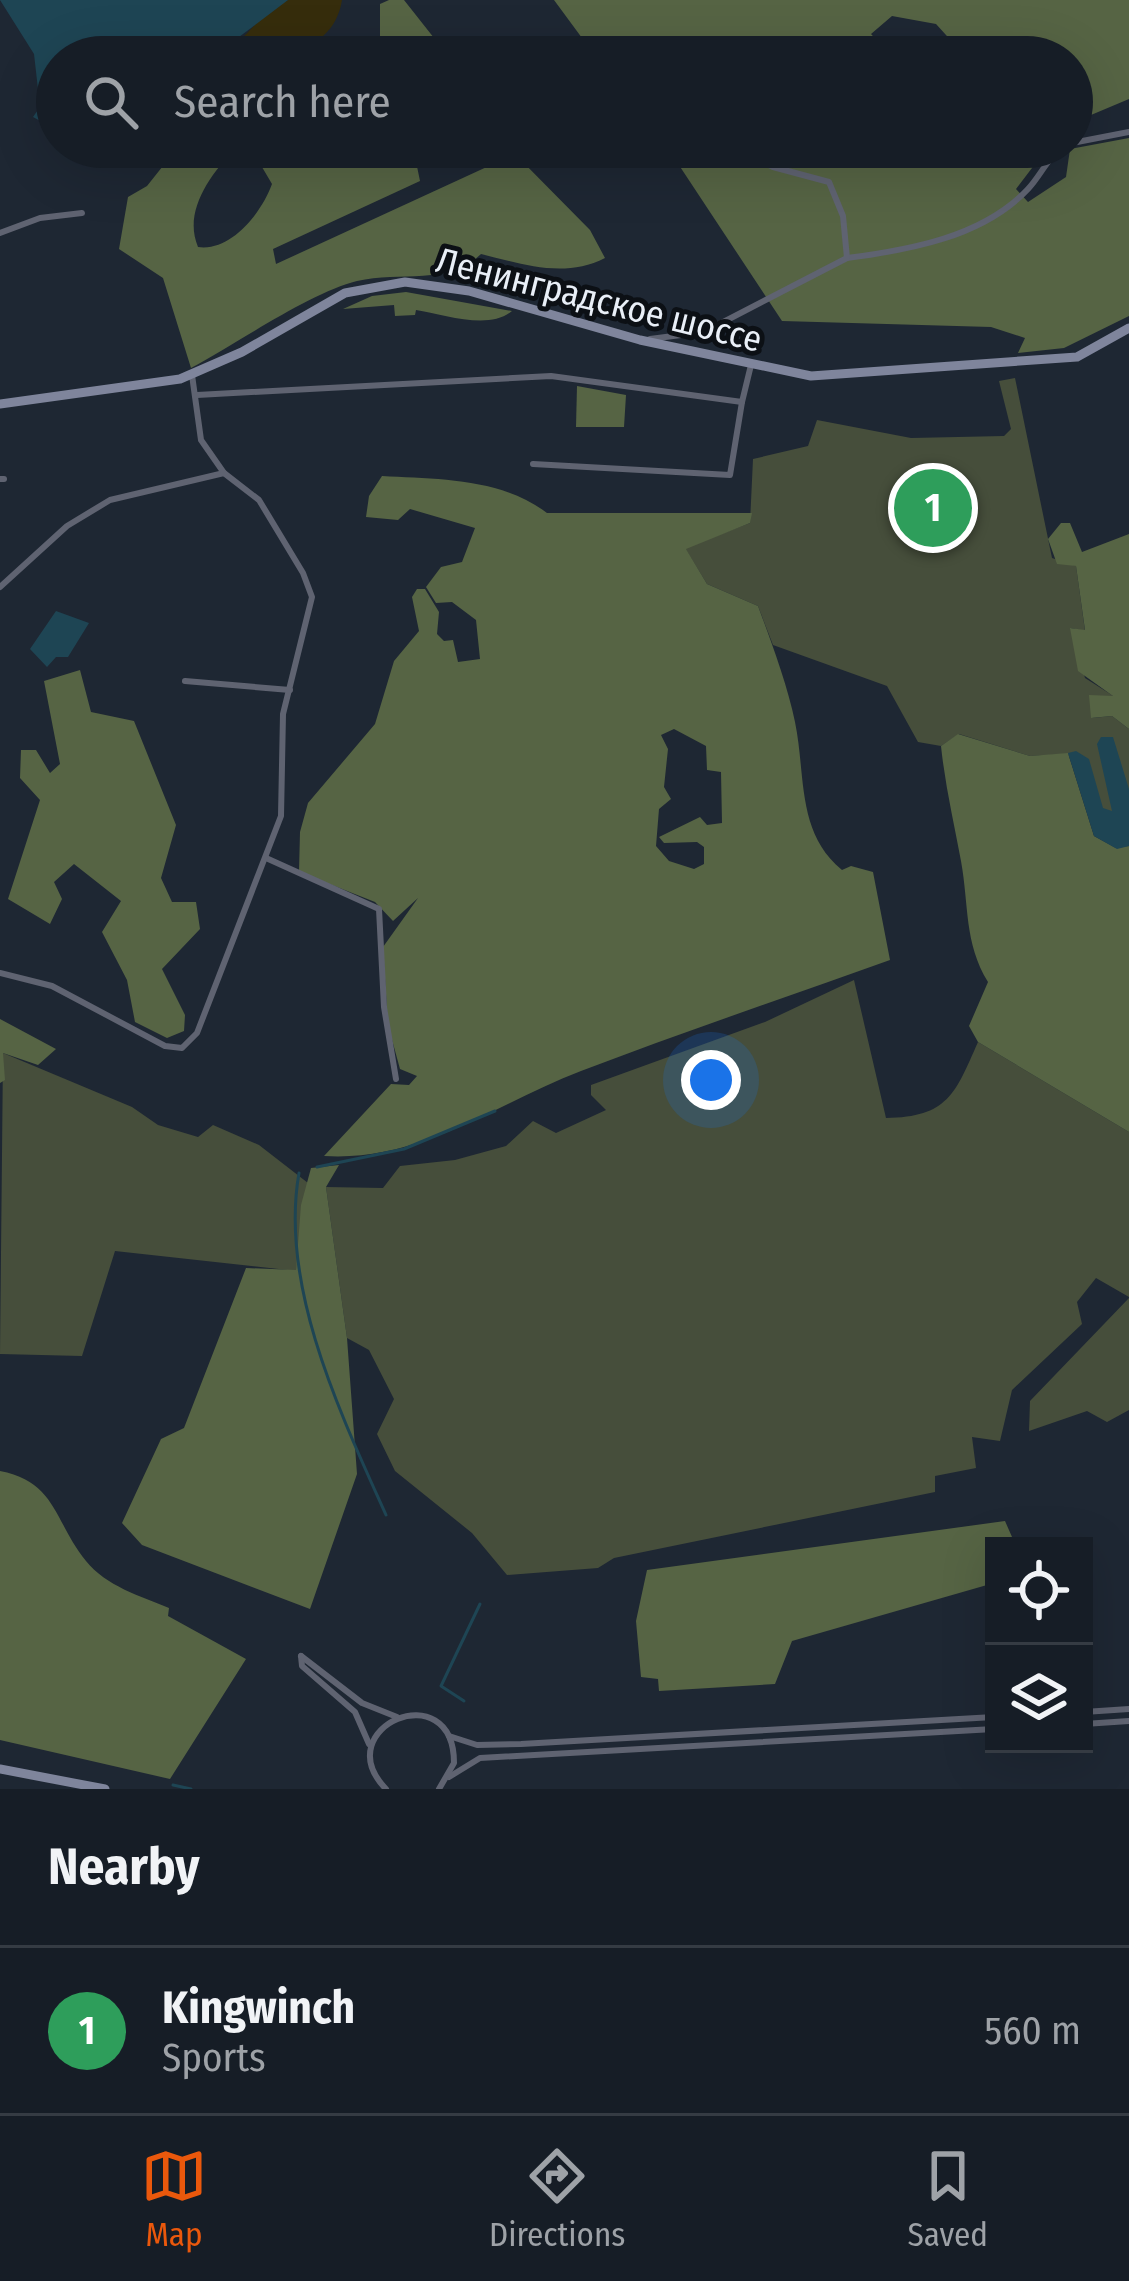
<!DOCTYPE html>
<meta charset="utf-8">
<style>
:root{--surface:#161d26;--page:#232a32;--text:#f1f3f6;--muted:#9ea2a7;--line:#353b43;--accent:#ea580c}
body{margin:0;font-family:"Fira Sans Condensed",sans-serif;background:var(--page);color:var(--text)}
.controls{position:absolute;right:36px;bottom:36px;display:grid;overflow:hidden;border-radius:0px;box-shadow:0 12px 48px #0002}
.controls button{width:108px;height:108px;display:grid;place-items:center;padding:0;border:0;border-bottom:3px solid var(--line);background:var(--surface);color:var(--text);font:60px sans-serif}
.you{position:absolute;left:711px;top:1080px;width:42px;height:42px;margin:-30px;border:9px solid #fff;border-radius:50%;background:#1a73e8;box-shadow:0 0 0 18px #1a73e833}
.badge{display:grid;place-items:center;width:78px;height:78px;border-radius:50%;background:var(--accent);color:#fff;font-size:39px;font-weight:700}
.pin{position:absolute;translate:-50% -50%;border:6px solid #fff;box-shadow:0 3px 12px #0006}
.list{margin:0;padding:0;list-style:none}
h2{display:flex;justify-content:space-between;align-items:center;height:156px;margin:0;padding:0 48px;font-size:51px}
h2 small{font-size:39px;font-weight:400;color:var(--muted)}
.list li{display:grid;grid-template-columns:78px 1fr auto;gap:36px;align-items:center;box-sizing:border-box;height:168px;padding:0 48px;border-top:3px solid var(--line)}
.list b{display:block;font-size:45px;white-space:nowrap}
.list p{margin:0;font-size:39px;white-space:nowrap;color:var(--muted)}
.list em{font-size:39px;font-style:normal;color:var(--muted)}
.icon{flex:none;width:66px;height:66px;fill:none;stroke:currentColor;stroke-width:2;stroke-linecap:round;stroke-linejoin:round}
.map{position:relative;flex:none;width:1129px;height:1789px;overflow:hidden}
.search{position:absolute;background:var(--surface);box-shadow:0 12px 48px #0002;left:36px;right:36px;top:36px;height:132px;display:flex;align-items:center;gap:30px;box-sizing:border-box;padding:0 42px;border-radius:66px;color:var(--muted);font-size:45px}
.sheet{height:324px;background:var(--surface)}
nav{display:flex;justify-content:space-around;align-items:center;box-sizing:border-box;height:168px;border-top:3px solid var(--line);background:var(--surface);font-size:33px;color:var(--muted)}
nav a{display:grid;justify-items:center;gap:6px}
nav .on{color:var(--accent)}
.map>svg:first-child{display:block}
</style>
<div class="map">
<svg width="1129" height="1789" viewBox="0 0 1129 1789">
<rect width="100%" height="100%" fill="#1e2733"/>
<g fill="#464e3b">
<path d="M1015,378L1052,558L1076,566L1085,631L1071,628L1085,678L1115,697L1092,718L1112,716L1129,729V846L1117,849L1068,754L1030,756L959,734L941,746L918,742L887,686L773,645L758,606L707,584L685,548L750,523L753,459L808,446L817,420L911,438L1004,436L1011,429L999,381Z"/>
<path d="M854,980L886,1118C948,1117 955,1094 978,1042L1129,1132V1297L1096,1278L1077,1302L1082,1324L1012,1390L1000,1441L972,1437L976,1468L935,1476V1492L614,1558L598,1568L507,1575L472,1533L395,1471L377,1434L394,1399L369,1350L347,1338L326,1187L383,1188L400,1166L455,1160L506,1146L533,1121L556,1133L606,1110L591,1095V1085L765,1022Z"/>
<path d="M3,1053L132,1107L158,1125L198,1137L213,1125L259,1145L308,1183L296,1271L115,1251L82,1356L0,1354Z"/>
<path d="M1129,1298V1410L1107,1422L1087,1411L1029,1431L1030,1401Z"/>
</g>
<g fill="#566444" fill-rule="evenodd">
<path d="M389,0H404L449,57H309L380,37V4Z"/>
<path d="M554,0H1129V99L1072,123V57H966L936,24L892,16L871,34L892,57H596Z"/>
<path d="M1129,138V316L1064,348L1018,353L1025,338L991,327L782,321L667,147H1048L1016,189L1028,202L1066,177L1070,149Z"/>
<path d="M178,147H413L420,181L273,249L276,264L515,154L590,230L605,258C564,279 522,264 481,254C449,286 400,271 357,281C311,292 236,344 191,368L163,278L119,249L128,197L147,186ZM234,150H252L272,184C262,212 231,252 198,247C183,212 210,175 234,150Z"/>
<path d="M406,292L512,311C489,331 443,314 416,310L415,315L395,316L394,305L343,309L372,296Z"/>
<path d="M577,386L626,395L624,427H576Z"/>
<path d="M382,476C437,479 502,478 547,513H752L750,523L686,549L707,584L758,606C771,641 788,687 795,722C806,775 796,832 842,870L851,866L873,872L890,960C787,997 683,1032 581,1071C495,1104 421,1162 324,1156L391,1084L409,1085L417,1076L400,1069L388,1025L383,947L418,898L393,921L375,902L299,872L300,832L308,803L375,724L394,661L419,631L412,597L417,589H425L439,612L437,634L444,641L453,640L458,662L480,659L476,620L452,602L436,603L426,587L441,567L462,562L475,528L410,509L398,520L366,517L369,496ZM674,729L706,746L707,770L721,772L722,823L707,825L700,817L659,837L664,843L697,842L704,847V864L694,869L669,861L656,846L659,809L671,799L664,787L668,749L661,735Z"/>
<path d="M1061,523H1070L1082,552L1129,534V729L1112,716L1091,718L1089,695L1113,696L1078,671L1070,628L1085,630L1076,566L1057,564L1048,539Z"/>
<path d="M80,670L91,712L134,721L176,825L161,878L172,902H196L200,929L162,969L185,1015L184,1031L167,1038L135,1022L127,980L102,932L121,901L74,864L54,882L62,899L50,924L8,899L40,800L20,778L21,750H36L50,773L60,764L44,681Z"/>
<path d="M958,734L1030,756L1068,753L1094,836L1116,848L1129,846V1132L978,1042L969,1026L988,982C964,943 969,905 961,861C954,823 945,785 941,746Z"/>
<path d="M0,1019L56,1049L38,1065L3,1053L5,1080L0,1083Z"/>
<path d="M339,1165L326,1187L347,1338L357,1474L310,1609L142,1545L122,1523L161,1439L184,1428L246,1268L296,1270L301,1205L311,1168Z"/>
<path d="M0,1471C57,1482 54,1522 86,1561C106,1586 140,1596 169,1608L168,1616L246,1659L170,1779L0,1740Z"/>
<path d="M1005,1521L1016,1546H994V1583L792,1641L775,1684L659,1691L658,1679L641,1677L636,1621L647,1570Z"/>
</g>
<path fill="#362d0c" d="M288,0H342C337,31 316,46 286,55L263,47L230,51L268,11Z"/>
<g fill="#1e4554">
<path d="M0,0H288L239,37L225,57H57V131L49,120L44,123L33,117L40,107L34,54Z"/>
<path d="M56,611L89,623L68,657H56L47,667L30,649Z"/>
<path d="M1101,737H1113L1129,789V846L1117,849L1094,836L1068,753L1076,751L1089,759L1103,808L1112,811L1097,744Z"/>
</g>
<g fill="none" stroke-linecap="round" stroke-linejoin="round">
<g stroke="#1e4554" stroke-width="3">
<path d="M317,1167L404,1149L495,1111"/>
<path d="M299,1173C279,1286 341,1415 386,1515"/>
<path d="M464,1701L441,1686L480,1604"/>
<path d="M173,1785L191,1789"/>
</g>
<g stroke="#5f6371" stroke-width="6">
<path d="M1072,143L1129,132"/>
<path d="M0,233L40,218L82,213"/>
<path d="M847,258C909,250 983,237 1028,189C1042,174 1046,159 1064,147"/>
<path d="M650,339L704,332L847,258L843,216L829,182L773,167L733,147"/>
<path d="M197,395L551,376L742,402L751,365"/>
<path d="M533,464L730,475L742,402"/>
<path d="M0,479H4"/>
<path d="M0,587L67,526L110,500L224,473"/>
<path d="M185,681L290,690"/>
<path d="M266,858L379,909L384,1007L396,1079"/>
<path d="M0,973L52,986L165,1046L182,1048L197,1033L281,816L283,714L312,597L303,573L259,500L224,473L201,440L192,375"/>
<path d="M301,1656L302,1666L355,1712L369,1744"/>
<path d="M301,1656L362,1703L397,1717"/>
<path d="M1084,1712L1129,1709"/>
<path d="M1084,1724L1129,1721"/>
<path d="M449,1736L477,1745L521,1744L994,1717"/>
<path d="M449,1777L480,1758L994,1729"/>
<path d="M386,1789C326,1727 454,1673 454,1763L439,1789"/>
</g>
<g stroke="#7f859c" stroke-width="9">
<path d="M0,404L180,379L242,352L345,293L405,282L469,291L640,340L811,376L1077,357L1129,328"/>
<path d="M0,1769L105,1789"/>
</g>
</g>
<g text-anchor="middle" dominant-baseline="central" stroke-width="10" stroke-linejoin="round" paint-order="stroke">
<g font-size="36" fill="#e9eff7" stroke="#0c1015">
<text transform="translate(599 300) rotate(14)">Ленинградское шоссе</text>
</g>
</g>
</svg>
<div class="controls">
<button><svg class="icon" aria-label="locate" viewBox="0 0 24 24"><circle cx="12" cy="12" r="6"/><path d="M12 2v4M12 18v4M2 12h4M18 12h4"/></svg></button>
<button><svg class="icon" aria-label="layers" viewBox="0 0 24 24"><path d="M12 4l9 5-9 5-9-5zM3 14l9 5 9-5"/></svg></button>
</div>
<div class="you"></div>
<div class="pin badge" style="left:933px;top:508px;background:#2e9e5b">1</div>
<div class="search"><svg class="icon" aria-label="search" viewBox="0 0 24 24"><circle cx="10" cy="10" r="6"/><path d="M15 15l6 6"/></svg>Search here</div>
</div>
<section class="sheet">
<h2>Nearby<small></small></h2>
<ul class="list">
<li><span class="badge" style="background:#2e9e5b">1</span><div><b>Kingwinch</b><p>Sports</p></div><em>560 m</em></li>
</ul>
</section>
<nav>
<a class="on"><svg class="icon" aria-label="map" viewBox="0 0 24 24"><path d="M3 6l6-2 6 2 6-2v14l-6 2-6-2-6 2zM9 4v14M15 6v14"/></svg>Map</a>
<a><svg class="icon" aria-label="directions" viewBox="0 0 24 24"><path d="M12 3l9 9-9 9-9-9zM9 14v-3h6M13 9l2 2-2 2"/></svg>Directions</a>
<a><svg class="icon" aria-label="saved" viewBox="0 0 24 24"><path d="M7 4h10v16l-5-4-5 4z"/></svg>Saved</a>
</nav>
